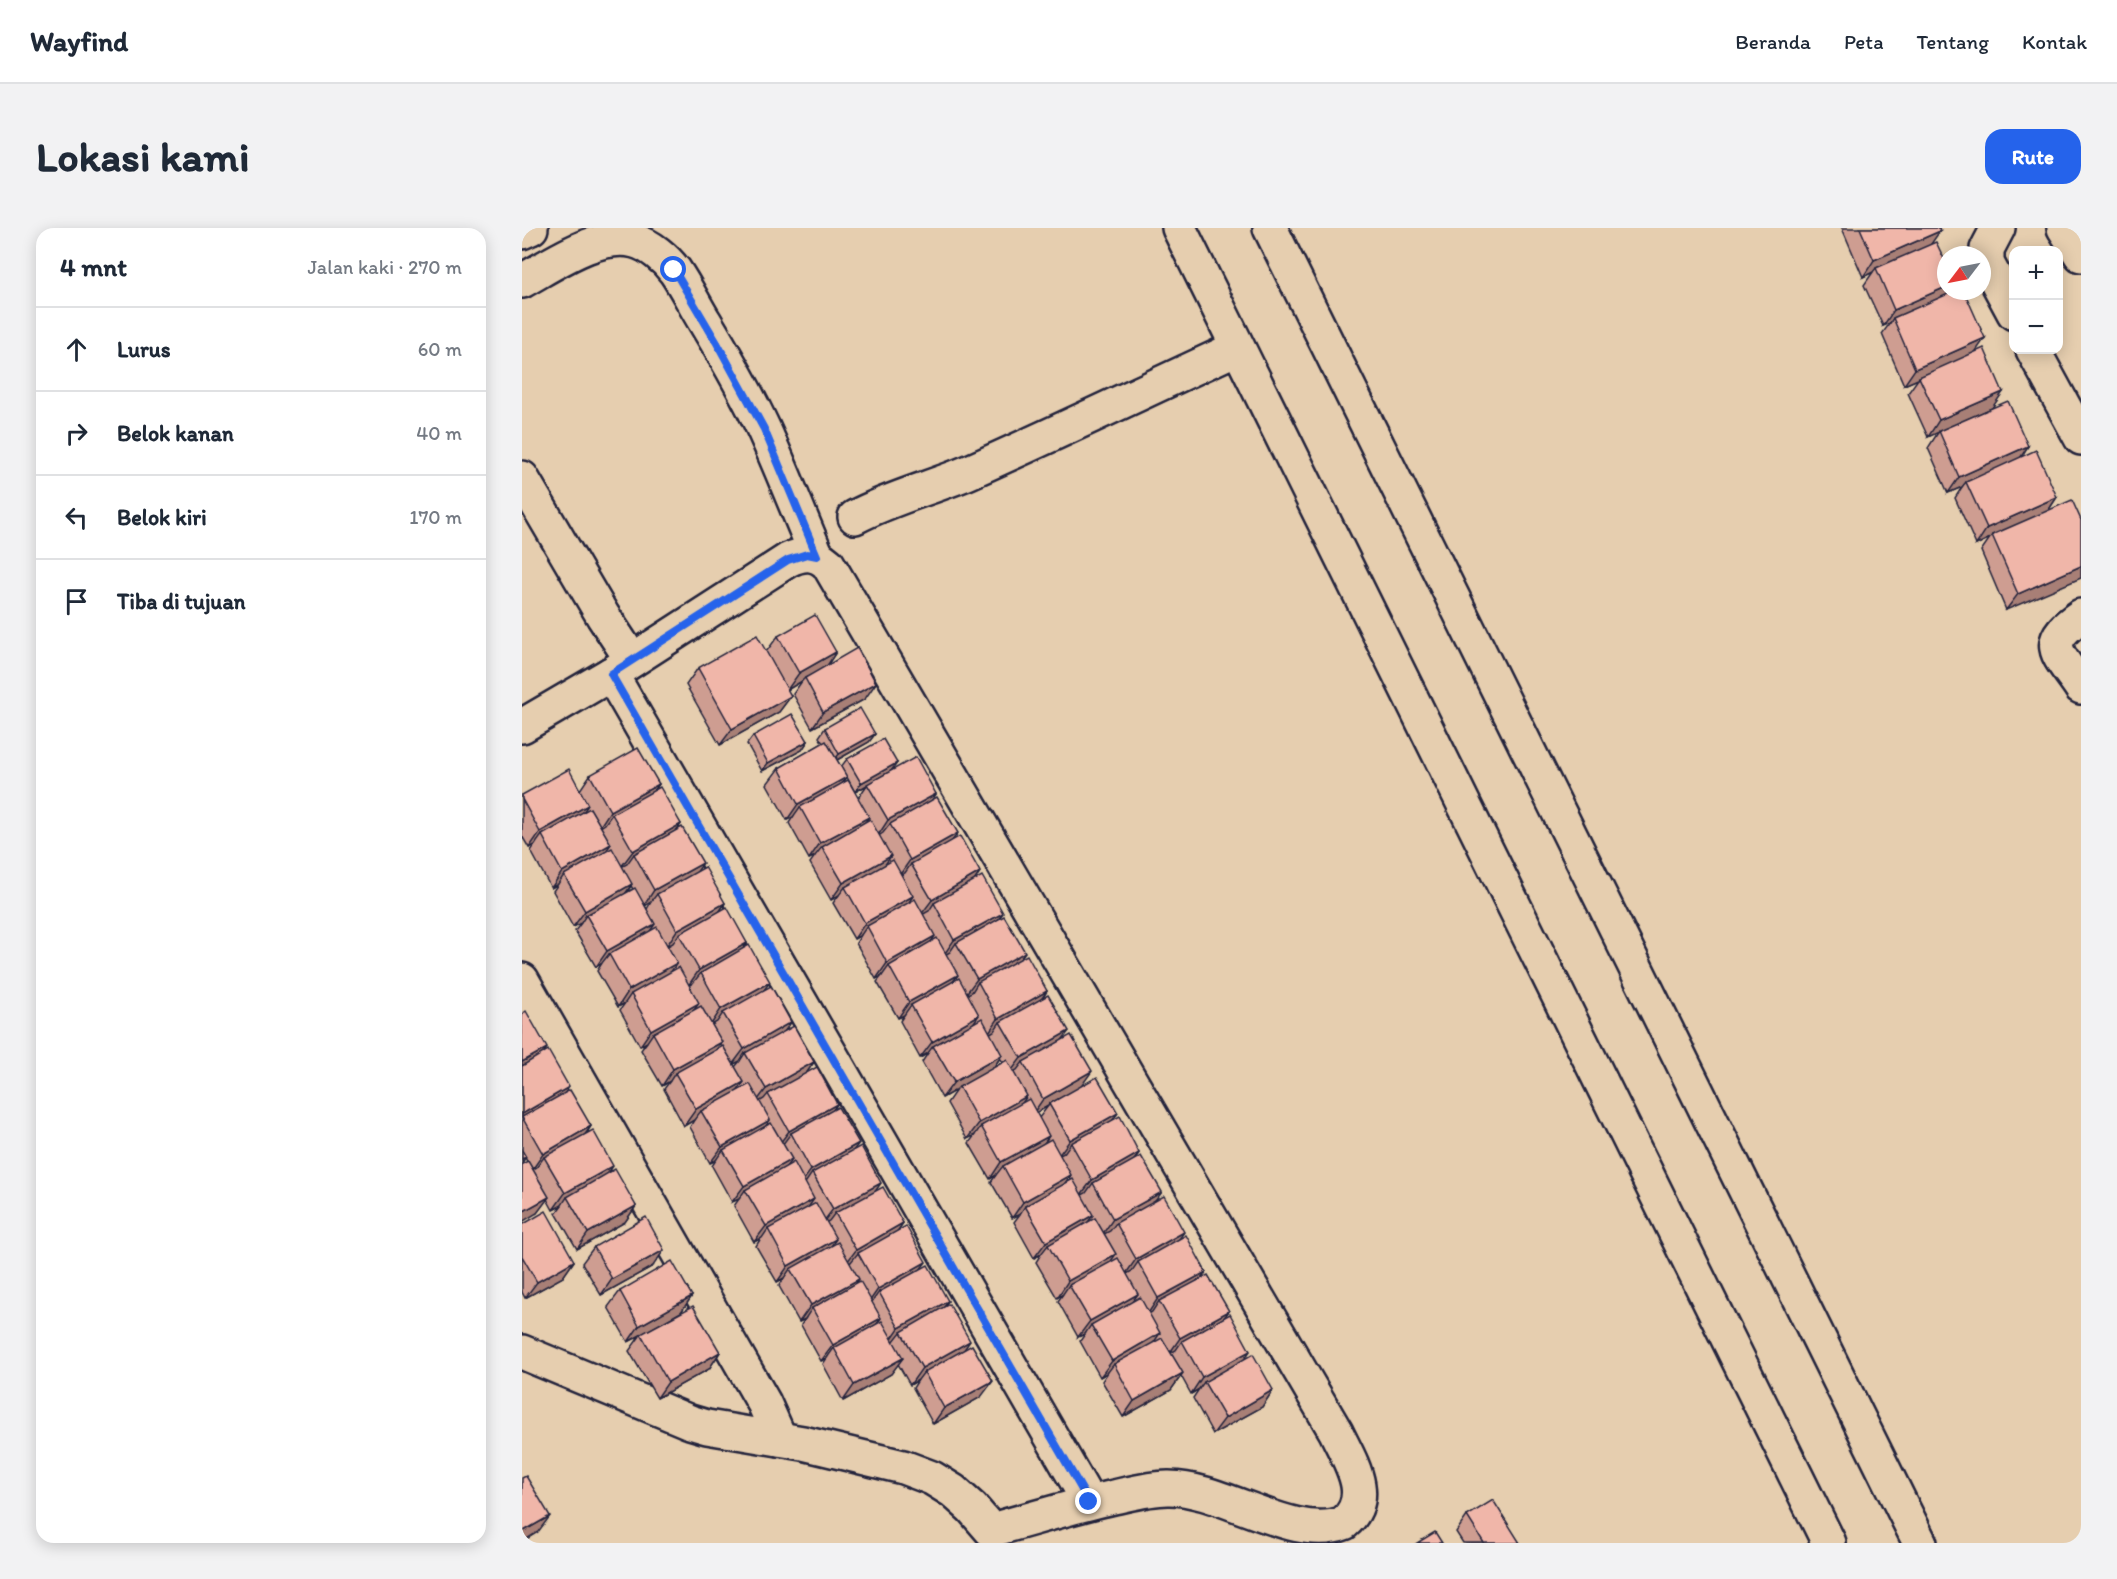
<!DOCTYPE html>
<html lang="id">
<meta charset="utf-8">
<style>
:root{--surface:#fff;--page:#f2f2f3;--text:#1f2937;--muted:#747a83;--line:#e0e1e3;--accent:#2563eb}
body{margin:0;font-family:Itim,sans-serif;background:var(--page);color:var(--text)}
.controls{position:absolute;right:18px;top:18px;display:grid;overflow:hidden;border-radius:12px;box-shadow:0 3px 15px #0003}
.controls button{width:54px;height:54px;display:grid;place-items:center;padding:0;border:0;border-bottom:2px solid var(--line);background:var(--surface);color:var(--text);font:30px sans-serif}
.compass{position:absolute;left:1415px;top:18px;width:54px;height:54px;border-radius:50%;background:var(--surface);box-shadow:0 3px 15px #0003;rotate:238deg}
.stop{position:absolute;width:18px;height:18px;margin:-14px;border:4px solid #2563eb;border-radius:50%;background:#fff}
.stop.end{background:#2563eb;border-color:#fff;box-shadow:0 2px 6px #0008}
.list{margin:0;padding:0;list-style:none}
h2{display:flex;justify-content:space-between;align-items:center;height:78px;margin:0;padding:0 24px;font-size:26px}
h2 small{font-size:20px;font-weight:400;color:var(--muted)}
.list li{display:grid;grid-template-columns:39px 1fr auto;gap:18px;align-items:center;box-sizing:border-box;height:84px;padding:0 24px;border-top:2px solid var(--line)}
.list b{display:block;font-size:22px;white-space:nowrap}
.list em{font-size:20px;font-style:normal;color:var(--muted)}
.icon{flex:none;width:33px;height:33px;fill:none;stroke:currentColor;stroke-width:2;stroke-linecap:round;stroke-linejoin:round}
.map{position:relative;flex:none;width:1559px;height:1315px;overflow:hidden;border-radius:18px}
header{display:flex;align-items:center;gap:36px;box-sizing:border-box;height:84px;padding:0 30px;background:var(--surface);border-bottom:2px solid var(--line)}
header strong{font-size:28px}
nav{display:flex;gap:33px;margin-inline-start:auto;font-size:21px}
.intro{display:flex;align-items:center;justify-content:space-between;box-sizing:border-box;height:144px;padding:0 36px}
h1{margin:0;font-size:42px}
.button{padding:15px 27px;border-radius:18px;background:var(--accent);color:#fff;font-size:21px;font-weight:700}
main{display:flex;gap:36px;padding:0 36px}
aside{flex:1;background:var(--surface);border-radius:18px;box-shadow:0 3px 15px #0003}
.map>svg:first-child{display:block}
</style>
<header>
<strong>Wayfind</strong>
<nav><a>Beranda</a><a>Peta</a><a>Tentang</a><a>Kontak</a></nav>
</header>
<div class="intro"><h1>Lokasi kami</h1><a class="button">Rute</a></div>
<main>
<aside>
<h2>4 mnt<small>Jalan kaki · 270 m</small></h2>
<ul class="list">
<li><svg class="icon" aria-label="ahead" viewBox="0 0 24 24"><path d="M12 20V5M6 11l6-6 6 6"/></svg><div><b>Lurus</b></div><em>60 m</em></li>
<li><svg class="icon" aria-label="right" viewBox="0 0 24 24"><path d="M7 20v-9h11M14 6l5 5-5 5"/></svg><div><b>Belok kanan</b></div><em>40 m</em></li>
<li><svg class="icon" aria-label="left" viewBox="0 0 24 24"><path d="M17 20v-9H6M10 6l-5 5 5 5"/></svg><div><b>Belok kiri</b></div><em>170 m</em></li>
<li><svg class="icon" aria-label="arrive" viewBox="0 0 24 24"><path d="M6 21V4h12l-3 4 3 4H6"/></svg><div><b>Tiba di tujuan</b></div></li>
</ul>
</aside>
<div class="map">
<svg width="1559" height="1315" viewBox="0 0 1559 1315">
<rect width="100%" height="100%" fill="#e6ceaf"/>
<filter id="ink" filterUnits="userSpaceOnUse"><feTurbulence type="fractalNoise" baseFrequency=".0167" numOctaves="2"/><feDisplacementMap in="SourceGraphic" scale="12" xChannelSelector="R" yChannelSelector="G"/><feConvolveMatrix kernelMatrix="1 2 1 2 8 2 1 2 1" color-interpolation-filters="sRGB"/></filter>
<g filter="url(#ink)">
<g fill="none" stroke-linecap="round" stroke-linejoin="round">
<g stroke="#22223b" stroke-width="38">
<g id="minor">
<path d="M657,0L1307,1315"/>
<path d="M748,0L1398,1315"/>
<path d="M1476,0L1465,21V35L1492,85"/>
<path d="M1542,0L1559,27"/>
<path d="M0,4L9,0"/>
<path d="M0,53C31,36 77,3 113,13C128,17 144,31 153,43C164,59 173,78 183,94C204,129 225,165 242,202C261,244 277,286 295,328"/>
<path d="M1511,122L1559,210"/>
<path d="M0,250L81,388L110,432"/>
<path d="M333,289C369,270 409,260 447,244C537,204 626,161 715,120"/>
<path d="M1559,388C1518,416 1536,425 1559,459"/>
<path d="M89,446L567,1274"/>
<path d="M0,498L89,446L266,332C281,325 293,324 306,336L814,1204C827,1232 853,1269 822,1295C773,1315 700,1259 646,1260C628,1260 610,1265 592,1269C551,1278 510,1291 469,1302L450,1280L431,1263L410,1250L381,1239L281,1215L185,1199L168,1194L0,1124"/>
<path d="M0,752L242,1175L258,1211"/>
</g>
</g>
<use href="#minor" stroke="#e6ceaf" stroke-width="33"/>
</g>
<g fill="#ce9d91" stroke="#22223b" stroke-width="1.5" fill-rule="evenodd">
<path d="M1320,0H1417L1409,16L1425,66L1453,124L1470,180L1506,218L1499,229L1535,269L1526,283L1559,292L1484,382L1459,323L1468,310L1454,317L1433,270L1440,259L1426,265L1406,220L1417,203L1406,209L1386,165L1396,151L1382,157L1360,106L1368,95L1361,98L1342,57L1351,44L1341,49Z"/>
<path d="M256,408L314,424L305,437L343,471L290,500L271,466L280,453L265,462L269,468L257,484L198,517L164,457L176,440L244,424Z"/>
<path d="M303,500L353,506L347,514L315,532L319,539L325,531L375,535L369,543L414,566L410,572L452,653L476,691L499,730L525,763L520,771L541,811L560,858L591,892L617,925L612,932L634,972L657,1011L684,1044L679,1051L701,1090L722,1131L751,1162L740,1179L691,1206L671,1170L677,1161L669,1166L659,1148L649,1162L601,1189L580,1153L586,1144L578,1149L558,1113L563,1106L556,1109L536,1073L541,1066L535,1070L514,1034L519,1026L512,1030L492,994L498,986L490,990L469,954L474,947L468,951L447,915L453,907L445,911L425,875L434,862L420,870L400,834L406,825L398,830L378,793L382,787L376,790L355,754L360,748L354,751L334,715L339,707L332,711L311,675L317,667L309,672L288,635L293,628L287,631L267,595L271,589L265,592L245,556L257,540L301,515L297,509ZM325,549L333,564L345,557L336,570L321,555ZM478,830L481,834L471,840ZM526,878L517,890L514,885ZM548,949L549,952L543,956Z"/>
<path d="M231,508L286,513L280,522L240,543L225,516Z"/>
<path d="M68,547L137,556L133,562L159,596L154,602L175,644L203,675L198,683L225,715L221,721L243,761L269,794L264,802L292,834L284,845L315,876L311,882L354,963L381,995L376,1002L400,1040L426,1073L422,1080L442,1122L459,1169L411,1196L391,1160L396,1152L388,1157L376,1136L369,1146L321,1173L301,1136L305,1130L299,1133L279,1097L283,1091L277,1094L257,1058L262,1050L255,1054L234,1018L239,1010L232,1014L212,978L217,971L210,974L190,938L194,932L188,935L168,899L172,892L162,898L142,861L148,853L140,858L119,822L125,814L118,818L98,782L103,775L96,779L75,743L80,735L74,739L53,703L59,695L51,699L31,663L36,656L29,660L9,623L13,617L7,620L0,608V567L58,562ZM109,658L111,661L105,664ZM129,674L125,681L123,678ZM198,816L200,819L194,823ZM218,833L213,839L211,836Z"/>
<path d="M0,786L20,826L43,865L69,898L64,906L85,946L114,978L103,994L55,1021L34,985L40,977L31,982L25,971L15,985L5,933L3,930L0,935Z"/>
<path d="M0,997L52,1033L41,1049L3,1070L0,1064Z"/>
<path d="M72,1019L131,1038L79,1067L60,1035Z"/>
<path d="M98,1063L170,1068L159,1084L198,1124L187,1141L135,1170L107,1123L118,1108L106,1114L86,1079Z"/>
<path d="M945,1288L998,1315H941L934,1304Z"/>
</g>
<g fill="#a87f76" stroke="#22223b" stroke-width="1.5">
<path d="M1418,3L1407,19L1354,40L1351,44L1341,49L1352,32Z"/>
<path d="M1424,59V63H1428L1422,72L1371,90L1368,95L1361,98L1372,82Z"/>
<path d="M1463,110L1452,126L1397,149L1396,151L1382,157L1393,141Z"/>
<path d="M1481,164L1470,180L1406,209L1417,192Z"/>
<path d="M1506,218L1495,235L1444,254L1440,259L1426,265L1437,249Z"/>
<path d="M1535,269L1524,286L1470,307L1468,310L1454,317L1465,300Z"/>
<path d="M1559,338V350L1484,382L1496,366Z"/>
<path d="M314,424L303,441L283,450L280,453L265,462L277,445Z"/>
<path d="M354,455L343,471L290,500L301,484Z"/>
<path d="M269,468L257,484L198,517L210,501Z"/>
<path d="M353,506L347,514L311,534L317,526Z"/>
<path d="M286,513L280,522L240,543L246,535Z"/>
<path d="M375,535L369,543L333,564L339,555Z"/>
<path d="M325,549L313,565L278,579L271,589L265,592L276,576Z"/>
<path d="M137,556L125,572L90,586L83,596L77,600L88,583Z"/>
<path d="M414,566L403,582L368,596L361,605L355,609L366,592Z"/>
<path d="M66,577L55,593L20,607L13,617L7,620L18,604Z"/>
<path d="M347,589L335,605L300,619L293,628L287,631L298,615Z"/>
<path d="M159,596L147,612L112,626L105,636L99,639L111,623Z"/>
<path d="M436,605L424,621L389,636L383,645L377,648L388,632Z"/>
<path d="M89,616L77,633L42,647L36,656L29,660L40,644Z"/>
<path d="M369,628L358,644L323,659L317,667L309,672L321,655Z"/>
<path d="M181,635L170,651L135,666L129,674L121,679L132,662Z"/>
<path d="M458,644L447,661L412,675L407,683L398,688L410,672Z"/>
<path d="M110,656L99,672L64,687L59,695L51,699L63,683Z"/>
<path d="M391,668L380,685L345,698L339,707L332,711L343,695Z"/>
<path d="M203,675L192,692L157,706L151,715L144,719L155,702Z"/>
<path d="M481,685L469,701L434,715L428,724L421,728L432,712Z"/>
<path d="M133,696L122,712L87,726L80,735L74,739L85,723Z"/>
<path d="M413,708L402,724L367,738L360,748L354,751L365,735Z"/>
<path d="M225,715L214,731L179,745L171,755L166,758L177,742Z"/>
<path d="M503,724L491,741L456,754L450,764L443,767L455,751Z"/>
<path d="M155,735L144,751L109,766L103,775L96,779L107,762Z"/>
<path d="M436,747L424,763L389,777L382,787L376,790L387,774Z"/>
<path d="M248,754L236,770L201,785L195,794L188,798L199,781Z"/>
<path d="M525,763L513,780L478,794L472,803L465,807L476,791Z"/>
<path d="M177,775L166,791L131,805L125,814L118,818L129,802Z"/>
<path d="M457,787L446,803L411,818L406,825L398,830L410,814Z"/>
<path d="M269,794L258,810L223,825L218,833L210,837L222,821Z"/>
<path d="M547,803L535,819L501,834L495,842L487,846L499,830Z"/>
<path d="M200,814L188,830L153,845L148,853L140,858L151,841Z"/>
<path d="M25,820L13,836L0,844V834Z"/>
<path d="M480,827L469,843L437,859L434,862L420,870L432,854Z"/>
<path d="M292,834L281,850L246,866L242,871L232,877L244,861Z"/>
<path d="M570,843L558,860L527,876L526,878L510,887L521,871Z"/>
<path d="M222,854L210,871L179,883L172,892L162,898L174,881Z"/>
<path d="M47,859L36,875L0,890V886Z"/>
<path d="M505,868L494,884L459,898L453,907L445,911L457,895Z"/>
<path d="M315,876L304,892L269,905L261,916L255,919L267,903Z"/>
<path d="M596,885L584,901L549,915L542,925L536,928L548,912Z"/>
<path d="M248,892L237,908L201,922L194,932L188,935L200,919Z"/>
<path d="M69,898L57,915L22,929L15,939L10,942L21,926Z"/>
<path d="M527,908L516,924L481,938L474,947L468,951L479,934Z"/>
<path d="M337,915L325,931L290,945L284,954L277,958L289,942Z"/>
<path d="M617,925L606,941L571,955L564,965L558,968L570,952Z"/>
<path d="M270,931L258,947L223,962L217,971L210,974L222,958Z"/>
<path d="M91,938L80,954L45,969L40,977L31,982L43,965Z"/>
<path d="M549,947L537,963L503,978L498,986L490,990L501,974Z"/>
<path d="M359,955L348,971L313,985L307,993L299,997L311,981Z"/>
<path d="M640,964L628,980L594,995L588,1003L580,1007L591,991Z"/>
<path d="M27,969L15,985L0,994V984Z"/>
<path d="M292,971L281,987L246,1001L240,1010L232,1014L244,998Z"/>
<path d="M114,978L103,994L55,1021L66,1005Z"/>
<path d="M571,987L560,1003L526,1017L519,1026L512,1030L524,1014Z"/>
<path d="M381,995L370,1011L336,1025L329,1034L322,1038L334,1022Z"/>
<path d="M662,1004L651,1020L616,1034L610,1043L603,1047L614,1031Z"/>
<path d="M314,1011L303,1027L268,1041L262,1050L255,1054L266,1038Z"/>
<path d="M142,1022L131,1038L79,1067L90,1051Z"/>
<path d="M594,1026L582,1043L547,1057L541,1066L535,1070L546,1053Z"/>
<path d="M52,1033L41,1049L3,1070L15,1054Z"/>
<path d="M404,1034L392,1050L357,1064L350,1074L345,1077L356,1061Z"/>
<path d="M684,1044L673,1060L637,1073L630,1084L625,1087L636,1070Z"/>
<path d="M337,1051L325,1067L290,1080L283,1091L277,1094L289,1077Z"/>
<path d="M616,1066L604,1082L569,1097L563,1106L556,1109L568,1093Z"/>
<path d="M170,1068L159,1084L106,1114L117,1098Z"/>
<path d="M426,1073L415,1090L379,1104L372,1113L366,1116L377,1100Z"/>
<path d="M707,1083L695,1099L660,1113L654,1122L647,1126L658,1110Z"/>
<path d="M359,1090L348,1106L312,1120L305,1130L299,1133L311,1117Z"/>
<path d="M638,1105L627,1122L592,1136L586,1144L578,1149L590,1133Z"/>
<path d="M448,1113L437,1129L402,1144L396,1152L388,1157L400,1140Z"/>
<path d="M728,1123L717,1139L682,1154L677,1161L669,1166L680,1149Z"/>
<path d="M198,1124L187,1141L135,1170L146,1154Z"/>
<path d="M381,1130L369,1146L321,1173L332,1157Z"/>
<path d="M661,1145L649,1162L601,1189L612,1173Z"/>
<path d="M471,1153L459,1169L411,1196L422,1180Z"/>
<path d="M751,1162L740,1179L691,1206L703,1190Z"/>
<path d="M28,1288L16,1304L0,1314V1304Z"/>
</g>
<g fill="#f0b6a9" stroke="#22223b" stroke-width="1.5">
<path d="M1338,0H1417L1418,3L1352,32Z"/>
<path d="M1414,14L1424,35V59L1372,82L1354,40Z"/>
<path d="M1433,63H1442L1463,110L1393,141L1371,90Z"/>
<path d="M1462,120L1481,164L1417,192L1397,149Z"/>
<path d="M1486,173L1506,218L1437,249L1417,203Z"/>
<path d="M1514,222L1535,269L1465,300L1444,254Z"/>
<path d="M1550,272L1559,292V338L1496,366L1470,307Z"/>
<path d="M293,387L314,424L277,445L256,408Z"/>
<path d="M235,407L269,468L210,501L176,440Z"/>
<path d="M335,420L354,455L301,484L283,450Z"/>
<path d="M338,480L353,506L317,526L303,500Z"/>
<path d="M270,486L286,513L246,535L231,508Z"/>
<path d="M361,511L375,535L339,555L325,531Z"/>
<path d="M304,513L325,549L276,576L257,540Z"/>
<path d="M116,520L137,556L88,583L68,547Z"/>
<path d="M394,529L414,566L366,592L345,556Z"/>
<path d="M47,541L66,577L18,604L0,571V567Z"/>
<path d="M326,552L347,589L298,615L278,579Z"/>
<path d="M138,559L159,596L111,623L90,586Z"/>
<path d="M415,569L436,605L388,632L368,596Z"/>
<path d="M68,580L89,616L40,644L20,607Z"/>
<path d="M348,591L369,628L321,655L300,619Z"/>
<path d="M160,599L181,635L132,662L112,626Z"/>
<path d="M438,608L458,644L410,672L389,636Z"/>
<path d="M90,620L110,656L63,683L42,647Z"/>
<path d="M371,632L391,668L343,695L323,659Z"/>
<path d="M183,639L203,675L155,702L135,666Z"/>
<path d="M460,648L481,685L432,712L412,675Z"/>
<path d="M113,660L133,696L85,723L64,687Z"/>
<path d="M393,671L413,708L365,735L345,698Z"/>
<path d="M205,679L225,715L177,742L157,706Z"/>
<path d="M482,688L503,724L455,751L434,715Z"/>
<path d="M135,699L155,735L107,762L87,726Z"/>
<path d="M415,710L436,747L387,774L367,738Z"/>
<path d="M227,717L248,754L199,781L179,745Z"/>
<path d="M505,727L525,763L476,791L456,754Z"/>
<path d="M157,739L177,775L129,802L109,766Z"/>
<path d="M437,750L457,787L410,814L389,777Z"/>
<path d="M249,758L269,794L222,821L201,785Z"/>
<path d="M526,767L547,803L499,830L478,794Z"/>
<path d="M179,778L200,814L151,841L131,805Z"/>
<path d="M4,783L25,820L0,834V786Z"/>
<path d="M460,790L480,827L432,854L411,818Z"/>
<path d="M272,798L292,834L244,861L223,825Z"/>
<path d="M549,807L570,843L521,871L501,834Z"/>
<path d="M201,818L222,854L174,881L153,845Z"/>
<path d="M26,822L47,859L0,886V838Z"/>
<path d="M485,832L505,868L457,895L437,859Z"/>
<path d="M295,839L315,876L267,903L246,866Z"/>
<path d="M575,849L596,885L548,912L527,876Z"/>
<path d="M228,856L248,892L200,919L179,883Z"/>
<path d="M48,862L69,898L21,926L0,889Z"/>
<path d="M507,871L527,908L479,934L459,898Z"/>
<path d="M316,879L337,915L289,942L269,905Z"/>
<path d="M598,888L617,925L570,952L549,915Z"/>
<path d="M249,895L270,931L222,958L201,922Z"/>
<path d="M71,902L91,938L43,965L22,929Z"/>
<path d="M529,911L549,947L501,974L481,938Z"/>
<path d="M339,918L359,955L311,981L290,945Z"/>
<path d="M0,922L4,929L0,931Z"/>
<path d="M619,928L640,964L591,991L571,955Z"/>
<path d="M6,933L27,969L0,984V936Z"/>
<path d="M272,934L292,971L244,998L223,962Z"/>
<path d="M93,941L114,978L66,1005L45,969Z"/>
<path d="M551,951L571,987L524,1014L503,978Z"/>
<path d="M361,959L381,995L334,1022L313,985Z"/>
<path d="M642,968L662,1004L614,1031L594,995Z"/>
<path d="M294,975L314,1011L266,1038L246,1001Z"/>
<path d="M24,983L52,1033L15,1054L0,1028V997Z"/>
<path d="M124,989L142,1022L90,1051L72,1019Z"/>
<path d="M573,990L594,1026L546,1053L526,1017Z"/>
<path d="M384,998L404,1034L356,1061L336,1025Z"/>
<path d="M664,1007L684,1044L636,1070L616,1034Z"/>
<path d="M316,1014L337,1051L289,1077L268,1041Z"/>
<path d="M596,1030L616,1066L568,1093L547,1057Z"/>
<path d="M150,1033L170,1068L117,1098L98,1063Z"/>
<path d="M406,1037L426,1073L377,1100L357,1064Z"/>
<path d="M686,1047L707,1083L658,1110L637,1073Z"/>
<path d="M338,1053L359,1090L311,1117L290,1080Z"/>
<path d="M618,1069L638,1105L590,1133L569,1097Z"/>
<path d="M427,1076L448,1113L400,1140L379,1104Z"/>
<path d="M171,1078L198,1124L146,1154L119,1106Z"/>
<path d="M708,1086L728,1123L680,1149L660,1113Z"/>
<path d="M360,1093L381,1130L332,1157L312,1120Z"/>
<path d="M640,1110L661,1145L612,1173L592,1136Z"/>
<path d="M450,1117L471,1153L422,1180L402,1144Z"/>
<path d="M731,1126L751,1162L703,1190L682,1154Z"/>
<path d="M4,1248L28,1288L0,1304V1250Z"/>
<path d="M971,1272L998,1315H962L945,1288Z"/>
<path d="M913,1304L920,1315H895Z"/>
</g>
</g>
<g fill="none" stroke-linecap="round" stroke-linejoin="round" filter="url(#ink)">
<path stroke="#2563eb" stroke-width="8" d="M152,42L195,115L242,201L295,328L285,326L266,332L89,446L567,1274"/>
</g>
</svg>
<div class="controls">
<button>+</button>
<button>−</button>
</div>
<svg class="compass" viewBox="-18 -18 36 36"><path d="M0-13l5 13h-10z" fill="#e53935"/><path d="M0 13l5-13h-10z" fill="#747a83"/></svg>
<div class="stop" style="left:152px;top:42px"></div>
<div class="stop end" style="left:567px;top:1274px"></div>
</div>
</main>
